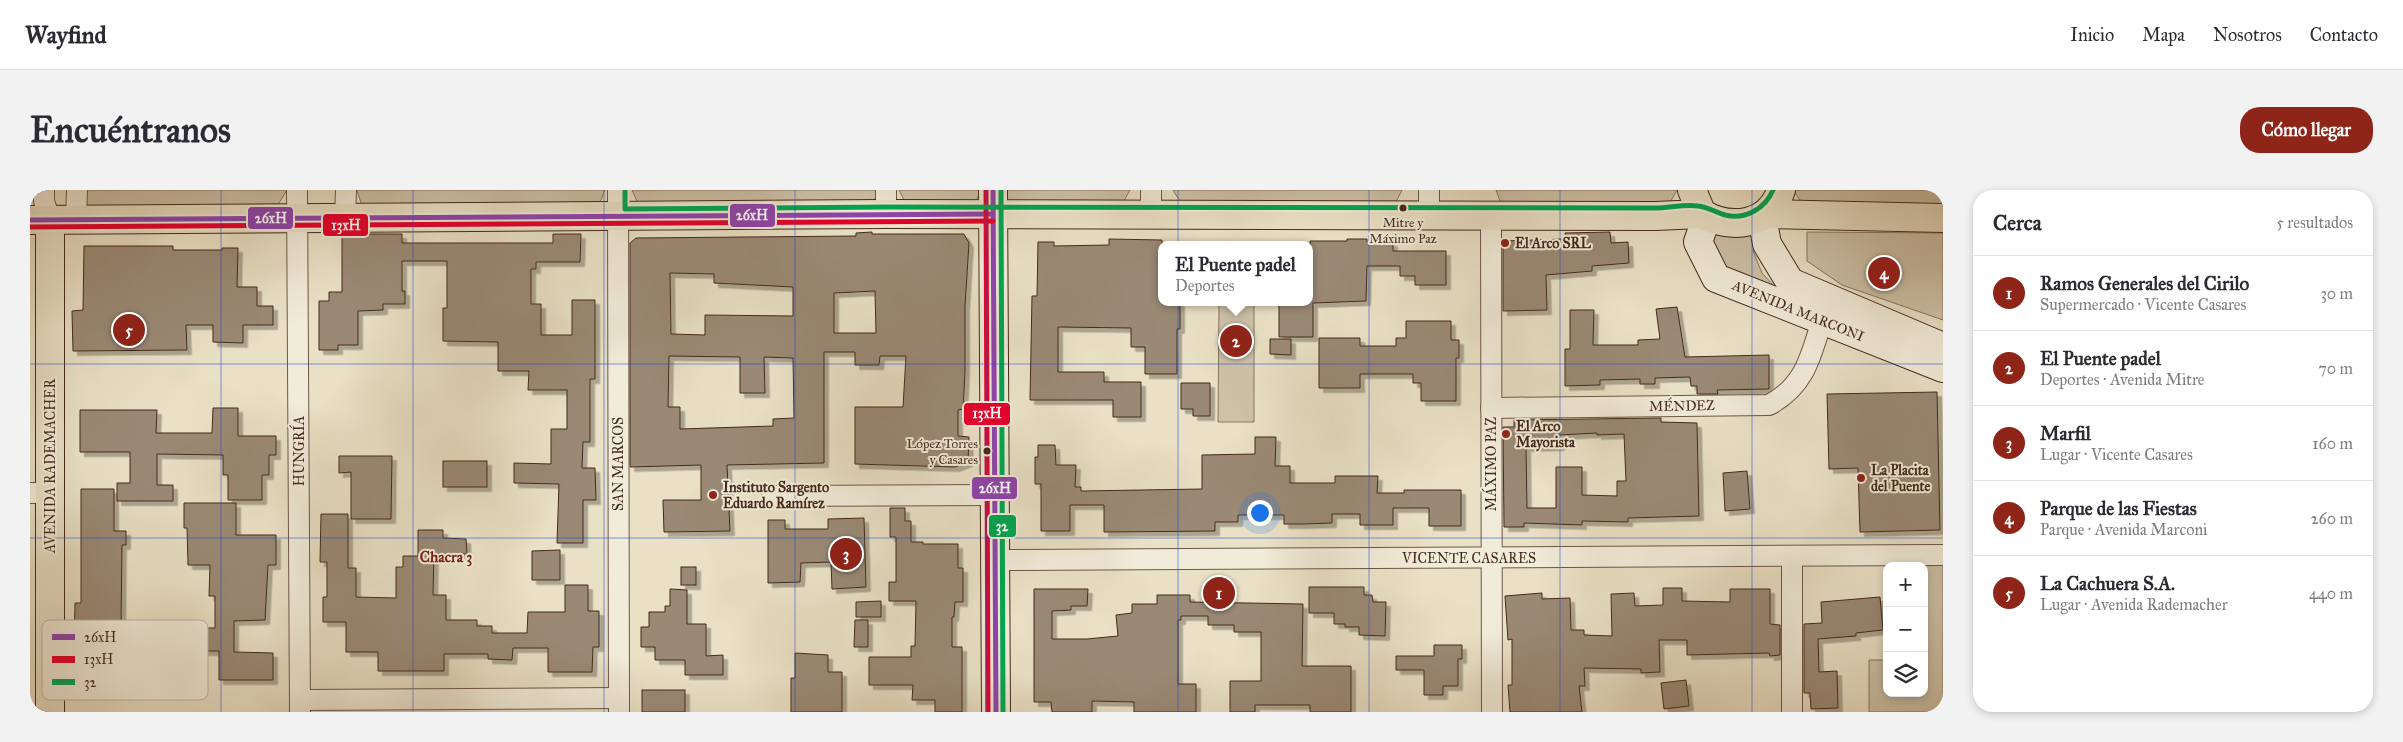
<!DOCTYPE html>
<html lang="es">
<meta charset="utf-8">
<style>
:root{--surface:#fff;--page:#f2f2f3;--text:#2b2b33;--muted:#7c7c81;--line:#e1e1e2;--accent:#8f2418}
body{margin:0;font-family:"IM FELL Great Primer",serif;background:var(--page);color:var(--text)}
.controls{position:absolute;right:15px;bottom:15px;display:grid;overflow:hidden;border-radius:10px;box-shadow:0 2px 8px #0003}
.controls button{width:45px;height:45px;display:grid;place-items:center;padding:0;border:0;border-bottom:1px solid var(--line);background:var(--surface);color:var(--text);font:25px sans-serif}
.you{position:absolute;left:1229px;top:322px;width:18px;height:18px;margin:-12px;border:4px solid #fff;border-radius:50%;background:#1a73e8;box-shadow:0 0 0 8px #1a73e833}
.badge{display:grid;place-items:center;width:32px;height:32px;border-radius:50%;background:var(--accent);color:#fff;font-size:16px;font-weight:700}
.pin{position:absolute;translate:-50% -50%;border:2px solid #fff;box-shadow:0 1px 5px #0006}
.popup{position:absolute;left:1128px;top:51px;width:155px;height:65px;box-sizing:border-box;display:grid;place-content:center;border-radius:10px;background:var(--surface);filter:drop-shadow(0 1px 4px #0005);font-size:16px;white-space:nowrap;color:var(--muted)}
.popup b{font-size:19px;color:var(--text)}
.popup::after{content:'';position:absolute;left:50%;top:100%;margin-left:-10px;border:10px solid transparent;border-top-color:var(--surface)}
.list{margin:0;padding:0;list-style:none}
h2{display:flex;justify-content:space-between;align-items:center;height:65px;margin:0;padding:0 20px;font-size:21px}
h2 small{font-size:16px;font-weight:400;color:var(--muted)}
.list li{display:grid;grid-template-columns:32px 1fr auto;gap:15px;align-items:center;box-sizing:border-box;height:75px;padding:0 20px;border-top:1px solid var(--line)}
.list b{display:block;font-size:19px;white-space:nowrap}
.list p{margin:0;font-size:16px;white-space:nowrap;color:var(--muted)}
.list em{font-size:16px;font-style:normal;color:var(--muted)}
.icon{flex:none;width:28px;height:28px;fill:none;stroke:currentColor;stroke-width:2;stroke-linecap:round;stroke-linejoin:round}
.map{position:relative;flex:none;width:1913px;height:522px;overflow:hidden;border-radius:20px}
header{display:flex;align-items:center;gap:30px;box-sizing:border-box;height:70px;padding:0 25px;background:var(--surface);border-bottom:1px solid var(--line)}
header strong{font-size:24px}
nav{display:flex;gap:28px;margin-inline-start:auto;font-size:18px}
.intro{display:flex;align-items:center;justify-content:space-between;box-sizing:border-box;height:120px;padding:0 30px}
h1{margin:0;font-size:35px}
.button{padding:12px 22px;border-radius:20px;background:var(--accent);color:#fff;font-size:18px;font-weight:700}
main{display:flex;gap:30px;padding:0 30px}
aside{flex:1;background:var(--surface);border-radius:20px;box-shadow:0 2px 8px #0003}
.map>svg:first-child{display:block}
</style>
<header>
<strong>Wayfind</strong>
<nav><a>Inicio</a><a>Mapa</a><a>Nosotros</a><a>Contacto</a></nav>
</header>
<div class="intro"><h1>Encuéntranos</h1><a class="button">Cómo llegar</a></div>
<main>
<div class="map">
<svg width="1913" height="522" viewBox="0 0 1913 522">
<defs>
<filter id="shadow"><feDropShadow dx="4.5" dy="4.5" stdDeviation="0" flood-color="#0004"/></filter>
</defs>
<rect width="100%" height="100%" fill="#e9e0c5"/>
<filter id="stains"><feTurbulence type="fractalNoise" baseFrequency=".004" numOctaves="4"/><feColorMatrix values="0 0 0 0 .2 0 0 0 0 .09 0 0 0 0 .02 0 0 0 .5 -.17"/></filter>
<radialGradient id="worn" r=".72"><stop offset=".6" stop-color="#630" stop-opacity="0"/><stop offset="1" stop-color="#630" stop-opacity=".3"/></radialGradient>
<g fill="#cdc1a8" stroke="#887662">
<path d="M50,0H257L247,16L61,20L54,13Z"/>
<path d="M327,0H575L571,10L565,18L339,21L331,13Z"/>
<path d="M602,0H850L840,17L615,19L607,11Z"/>
<path d="M869,0H952L943,15L882,18L874,10Z"/>
<path d="M972,0H1100L1094,11L978,12Z"/>
<path d="M1143,0H1372L1367,10L1361,17L1151,13Z"/>
<path d="M1466,0H1647L1638,16L1477,18L1470,11Z"/>
<path d="M1763,0H1913V16L1785,15L1770,10Z"/>
<path d="M1777,42L1913,43V130L1812,95L1777,71Z"/>
<path d="M1683,44H1727L1723,61L1732,83L1745,97C1715,87 1680,83 1683,44Z"/>
<path d="M1189,112H1224V232H1188Z"/>
<path d="M1872,375H1913V522H1839V470H1857V503H1894V376Z"/>
</g>
<g fill="#9a8974" stroke="#442a1c" fill-rule="evenodd" filter="url(#shadow)">
<path d="M842,42V44H934L939,53L935,116V182L933,219L928,220V246L939,247L938,272L925,277L825,274V217H873L876,166H850L849,175H825V162H794V273L697,275L700,341L634,342L633,310H671V275L600,277V53L606,48L826,46V43ZM640,83L684,84V93L763,97V126L675,125V145L641,144ZM845,101L846,143H804V103ZM639,166L710,167V203H735L734,167L763,168L764,228L743,229V236L650,239V217H638Z"/>
<path d="M1580,42L1581,53L1598,52L1599,73L1562,76V81L1516,85L1517,120L1473,121V51L1536,49L1535,43Z"/>
<path d="M312,44H372V53H523V44H551L550,72H506V79H501V114H511V145H542V110H565V189H560V252H553L552,278H565L566,310H553V353H527L529,294L484,293V273L521,274V239H537V200H498L499,181H468V152L413,151V118H417V71H372V101H375V114H353V120L328,121V155H308V160H289V111H299V102H312Z"/>
<path d="M1079,49L1132,50V112H1150V139H1147V184H1115V157H1101V138L1028,137V182H1074V192H1111V227H1083V210H1000L1002,106H1007L1008,52H1024V56L1079,55Z"/>
<path d="M1317,49H1337V52H1363V61H1416V95H1385V86H1370V76H1337L1336,111L1283,113V147H1249V113L1280,112V51H1317Z"/>
<path d="M54,56H143V60H192V58H208L207,97H227V116H243V135H213V153L183,152V135H156L157,160L43,161L42,121L53,120Z"/>
<path d="M1647,117L1655,167L1739,165V199L1687,200L1688,204H1667V196H1661L1660,187L1625,188V194H1610V189L1570,190V195L1535,196V159H1540V120H1564L1563,155H1608V150L1630,149L1626,119Z"/>
<path d="M1376,131H1421V150H1429V168H1426V211H1391V193H1383V184H1330V198H1289V148H1330V156H1366V148H1376Z"/>
<path d="M1240,149H1261V165L1240,164Z"/>
<path d="M1151,193H1180V226H1163V219H1151Z"/>
<path d="M1907,202L1910,340L1830,342L1828,278L1799,279L1797,204Z"/>
<path d="M183,218H208V246H246V265H239V285H232V310H198V285H193V265L127,264V295H143V311H87V293H100V262H50V220H127L126,243H182Z"/>
<path d="M1631,228V232L1667,233L1669,326L1598,328V332L1552,331V335L1494,333V337H1474L1473,237H1484V230ZM1567,243V245L1594,244L1596,291H1587V306L1552,305V277H1526V318H1497L1496,257L1530,256L1529,245Z"/>
<path d="M1225,247H1246L1245,276H1260V293H1305V286H1348L1347,303H1374V300H1431V336H1399V318H1363V335H1330V324H1302V333L1274,334H1254V325H1208V332H1185V341L1074,342V315H1040V341H1011V294H1005V267H1008V255H1025L1026,275H1046L1045,297H1051V301L1172,299V265L1225,264Z"/>
<path d="M309,266H362L361,329H321V282L309,283Z"/>
<rect x="413" y="271" width="44" height="26"/>
<path d="M1717,281L1720,319L1695,321L1693,283Z"/>
<path d="M51,299H84V341H96V355H92L91,436H142V461H146V489H119V463L44,462L45,413H51Z"/>
<path d="M154,313H206V345H246V375H238L235,430L204,431V462L243,463V490H189V461H171V438H185V406H179L180,375H158L157,338H154Z"/>
<path d="M860,318H875V331H881V352H893V354H928V378H933V412H925L924,427H922V457H932V522H905V510H882L883,495H839V467H881V456H885L886,411H859V392H866V347H860Z"/>
<path d="M291,324H318V378H326V407L366,408V377H373V366H388V340H413V348L436,349L437,364H404L403,405H416V430H447V436H462V443H497L498,422H535V395H558V421H569V457H563L562,482H518V458H483L482,470L458,469V464H414V481H348V462H316V432H293V407H297V372H290Z"/>
<path d="M834,328L836,397L802,399L801,372L771,373L770,392L738,393V330H755V339H798V329Z"/>
<path d="M530,360V390H502V361Z"/>
<rect x="651" y="377" width="15" height="18"/>
<path d="M1279,397H1334V405H1342L1343,412H1356L1355,446L1329,445V437H1315V434H1304V423H1279Z"/>
<path d="M1633,398H1652V411L1700,412V399H1740V434L1750,435V465L1740,466L1739,463L1657,465V450H1629L1630,482L1611,483V479L1554,478L1555,496H1549L1552,522H1480L1478,495H1482V449L1478,450L1475,406L1512,403V409L1540,408L1541,440H1554V445L1582,446L1581,404L1604,403L1605,416L1633,415Z"/>
<path d="M640,399L657,400V434H676V466L693,465V485H655V470H625V457H611V437H619V422H635V416H640Z"/>
<path d="M1004,399H1058L1057,416H1041V420L1022,421V449H1057L1088,446L1086,425L1102,423V414H1127V405H1160V412L1273,414L1272,476H1321V522H1280V515H1225V522H1200V491H1231V442H1204V435H1178V426H1151V430H1148V494H1166V522H1104V512L1062,511V522H1022L1021,512H1004Z"/>
<path d="M1850,407L1853,440L1826,443V446L1788,449L1789,482L1807,481L1808,518L1781,519L1780,503H1774V434L1792,433L1791,412Z"/>
<path d="M851,411V427H826V412Z"/>
<path d="M825,430H838V457H824Z"/>
<path d="M1404,455H1432V469H1428V496H1413V505H1394V480H1366V466H1404Z"/>
<path d="M765,463L798,465V482H812V522H761V488H765Z"/>
<path d="M1656,490L1659,516L1634,519L1631,493Z"/>
<rect x="612" y="500" width="43" height="22"/>
</g>
<g fill="none" stroke-linecap="round" stroke-linejoin="round">
<g stroke="#6d5846" stroke-width="22">
<g id="street">
<path d="M14,0V11L20,30"/>
<path d="M267,0L270,522"/>
<path d="M588,0L589,522"/>
<path d="M856,0V24"/>
<path d="M1121,0V27"/>
<path d="M1399,27V0"/>
<path d="M1461,27L1462,522"/>
<path d="M315,28L316,0"/>
<path d="M46,30L47,0"/>
<path d="M1461,218L1739,215C1775,196 1781,166 1792,130"/>
<path d="M0,303H20"/>
<path d="M742,306L965,305"/>
<path d="M965,370L1913,365"/>
<path d="M270,510L589,508"/>
<path d="M1762,522V366"/>
</g>
</g>
<g stroke="#442a1c" stroke-width="30">
<g id="secondary">
<path d="M963,0L966,522"/>
<path d="M1677,26L1668,52L1686,88L1913,178"/>
<path d="M1732,27L1737,54L1760,92L1913,157"/>
</g>
</g>
<g stroke="#442a1c" stroke-width="30">
<g id="primary">
<path d="M1662,0L1672,24C1701,40 1740,36 1751,0"/>
<path d="M1736,24L1913,28"/>
<path d="M0,30L856,24L1625,26L1672,24"/>
<path d="M20,522V30"/>
</g>
</g>
<use href="#street" stroke="#f1ebd9" stroke-width="20"/>
<use href="#secondary" stroke="#f1ebd9" stroke-width="28"/>
<use href="#primary" stroke="#e9e0c5" stroke-width="28"/>
<g stroke="#f1ebd9" stroke-width="9">
<g id="bus-1">
<path d="M963,0L966,522"/>
<path d="M0,30L963,24"/>
</g>
</g>
<g stroke="#f1ebd9" stroke-width="9">
<g id="bus-2">
<path d="M956,0L958,522"/>
<path d="M0,37L963,31"/>
</g>
</g>
<g stroke="#f1ebd9" stroke-width="9">
<g id="bus-3">
<path d="M595,0V19L856,17L1625,18C1639,18 1654,14 1668,16C1678,17 1685,22 1695,25C1715,30 1735,19 1743,0"/>
<path d="M971,0L973,522"/>
</g>
</g>
<use href="#bus-1" stroke="#8e44ad" stroke-width="5"/>
<use href="#bus-2" stroke="#e4002b" stroke-width="5"/>
<use href="#bus-3" stroke="#00a651" stroke-width="5"/>
</g>
<path fill="none" stroke="#1d4ed8" stroke-width="1" stroke-opacity="0.55" d="M191,0V522M383,0V522M574,0V522M765,0V522M956,0V522M1148,0V522M1339,0V522M1530,0V522M1722,0V522M0,174H1913M0,348H1913"/>
<g fill="#442a1c" stroke="#f1ebd9" stroke-width="2">
<circle cx="1373" cy="18" r="4.5"/>
<circle cx="957" cy="261" r="4.5"/>
</g>
<g fill="#8f2418" stroke="#f1ebd9" stroke-width="2">
<circle cx="1475" cy="53" r="5"/>
<circle cx="1476" cy="244" r="5"/>
<circle cx="1831" cy="288" r="5"/>
<circle cx="683" cy="305" r="5"/>
</g>
<g text-anchor="middle" dominant-baseline="central" stroke-width="4" stroke-linejoin="round" paint-order="stroke">
<g font-size="13" fill="#442a1c" stroke="#f1ebd9">
<text x="1373" y="33">Mitre y<tspan x="1373" dy="16">Máximo Paz</tspan></text>
<text x="948" y="254" text-anchor="end">López Torres<tspan x="948" dy="16">y Casares</tspan></text>
</g>
<g font-size="14" font-weight="bold" fill="#442a1c" stroke="#f1ebd9" text-anchor="start">
<text x="1485" y="53">El Arco SRL</text>
<text x="1486" y="236">El Arco<tspan x="1486" dy="16">Mayorista</tspan></text>
<text x="1841" y="280">La Placita<tspan x="1841" dy="16">del Puente</tspan></text>
<text x="693" y="297">Instituto Sargento<tspan x="693" dy="16">Eduardo Ramírez</tspan></text>
</g>
<g font-size="14" fill="#442a1c" stroke="#f1ebd9">
<text transform="translate(1768 121) rotate(22)">AVENIDA MARCONI</text>
<text transform="translate(1652 216) rotate(-1)">MÉNDEZ</text>
<text transform="translate(269 261) rotate(-90)">HUNGRÍA</text>
<text transform="translate(588 274) rotate(-90)">SAN MARCOS</text>
<text transform="translate(1461 274) rotate(-90)">MÁXIMO PAZ</text>
<text transform="translate(20 276) rotate(-90)">AVENIDA RADEMACHER</text>
<text x="1439" y="368">VICENTE CASARES</text>
</g>
<g font-size="15" font-weight="bold" fill="#7a1f14" stroke="#f1ebd9">
<text x="416" y="367">Chacra 3</text>
</g>
</g>
<rect x="12" y="430" width="166" height="80" rx="8" fill="#f1ebd9" stroke="#bdb1a0" stroke-width="1"/>
<rect x="22" y="444" width="23" height="6" fill="#8e44ad"/>
<rect x="22" y="466" width="23" height="7" fill="#e4002b"/>
<rect x="22" y="489" width="23" height="6" fill="#00a651"/>
<g font-size="14" fill="#442a1c">
<text x="54" y="452">26xH</text>
<text x="54" y="474">13xH</text>
<text x="54" y="497">32</text>
</g>
<g stroke="#f1ebd9" stroke-width="2">
<rect x="699" y="13" width="47" height="25" rx="5" fill="#8e44ad"/>
<rect x="217" y="16" width="47" height="24" rx="5" fill="#8e44ad"/>
<rect x="292" y="23" width="47" height="24" rx="5" fill="#e4002b"/>
<rect x="933" y="212" width="48" height="24" rx="5" fill="#e4002b"/>
<rect x="941" y="286" width="47" height="24" rx="5" fill="#8e44ad"/>
<rect x="958" y="324" width="29" height="24" rx="5" fill="#00a651"/>
</g>
<g font-size="14" text-anchor="middle" font-weight="bold" fill="#fff">
<text x="722" y="30">26xH</text>
<text x="241" y="33">26xH</text>
<text x="316" y="40">13xH</text>
<text x="957" y="228">13xH</text>
<text x="965" y="303">26xH</text>
<text x="972" y="341">32</text>
</g>
<rect width="100%" height="100%" filter="url(#stains)"/>
<rect width="100%" height="100%" fill="url(#worn)"/>
</svg>
<div class="controls">
<button>+</button>
<button>−</button>
<button><svg class="icon" aria-label="layers" viewBox="0 0 24 24"><path d="M12 4l9 5-9 5-9-5zM3 14l9 5 9-5"/></svg></button>
</div>
<div class="you"></div>
<div class="pin badge" style="left:1189px;top:403px">1</div>
<div class="pin badge" style="left:1206px;top:151px">2</div>
<div class="popup"><b>El Puente padel</b>Deportes</div>
<div class="pin badge" style="left:816px;top:364px">3</div>
<div class="pin badge" style="left:1854px;top:83px">4</div>
<div class="pin badge" style="left:99px;top:140px">5</div>
</div>
<aside>
<h2>Cerca<small>5 resultados</small></h2>
<ul class="list">
<li><span class="badge">1</span><div><b>Ramos Generales del Cirilo</b><p>Supermercado · Vicente Casares</p></div><em>30 m</em></li>
<li><span class="badge">2</span><div><b>El Puente padel</b><p>Deportes · Avenida Mitre</p></div><em>70 m</em></li>
<li><span class="badge">3</span><div><b>Marfil</b><p>Lugar · Vicente Casares</p></div><em>160 m</em></li>
<li><span class="badge">4</span><div><b>Parque de las Fiestas</b><p>Parque · Avenida Marconi</p></div><em>260 m</em></li>
<li><span class="badge">5</span><div><b>La Cachuera S.A.</b><p>Lugar · Avenida Rademacher</p></div><em>440 m</em></li>
</ul>
</aside>
</main>
